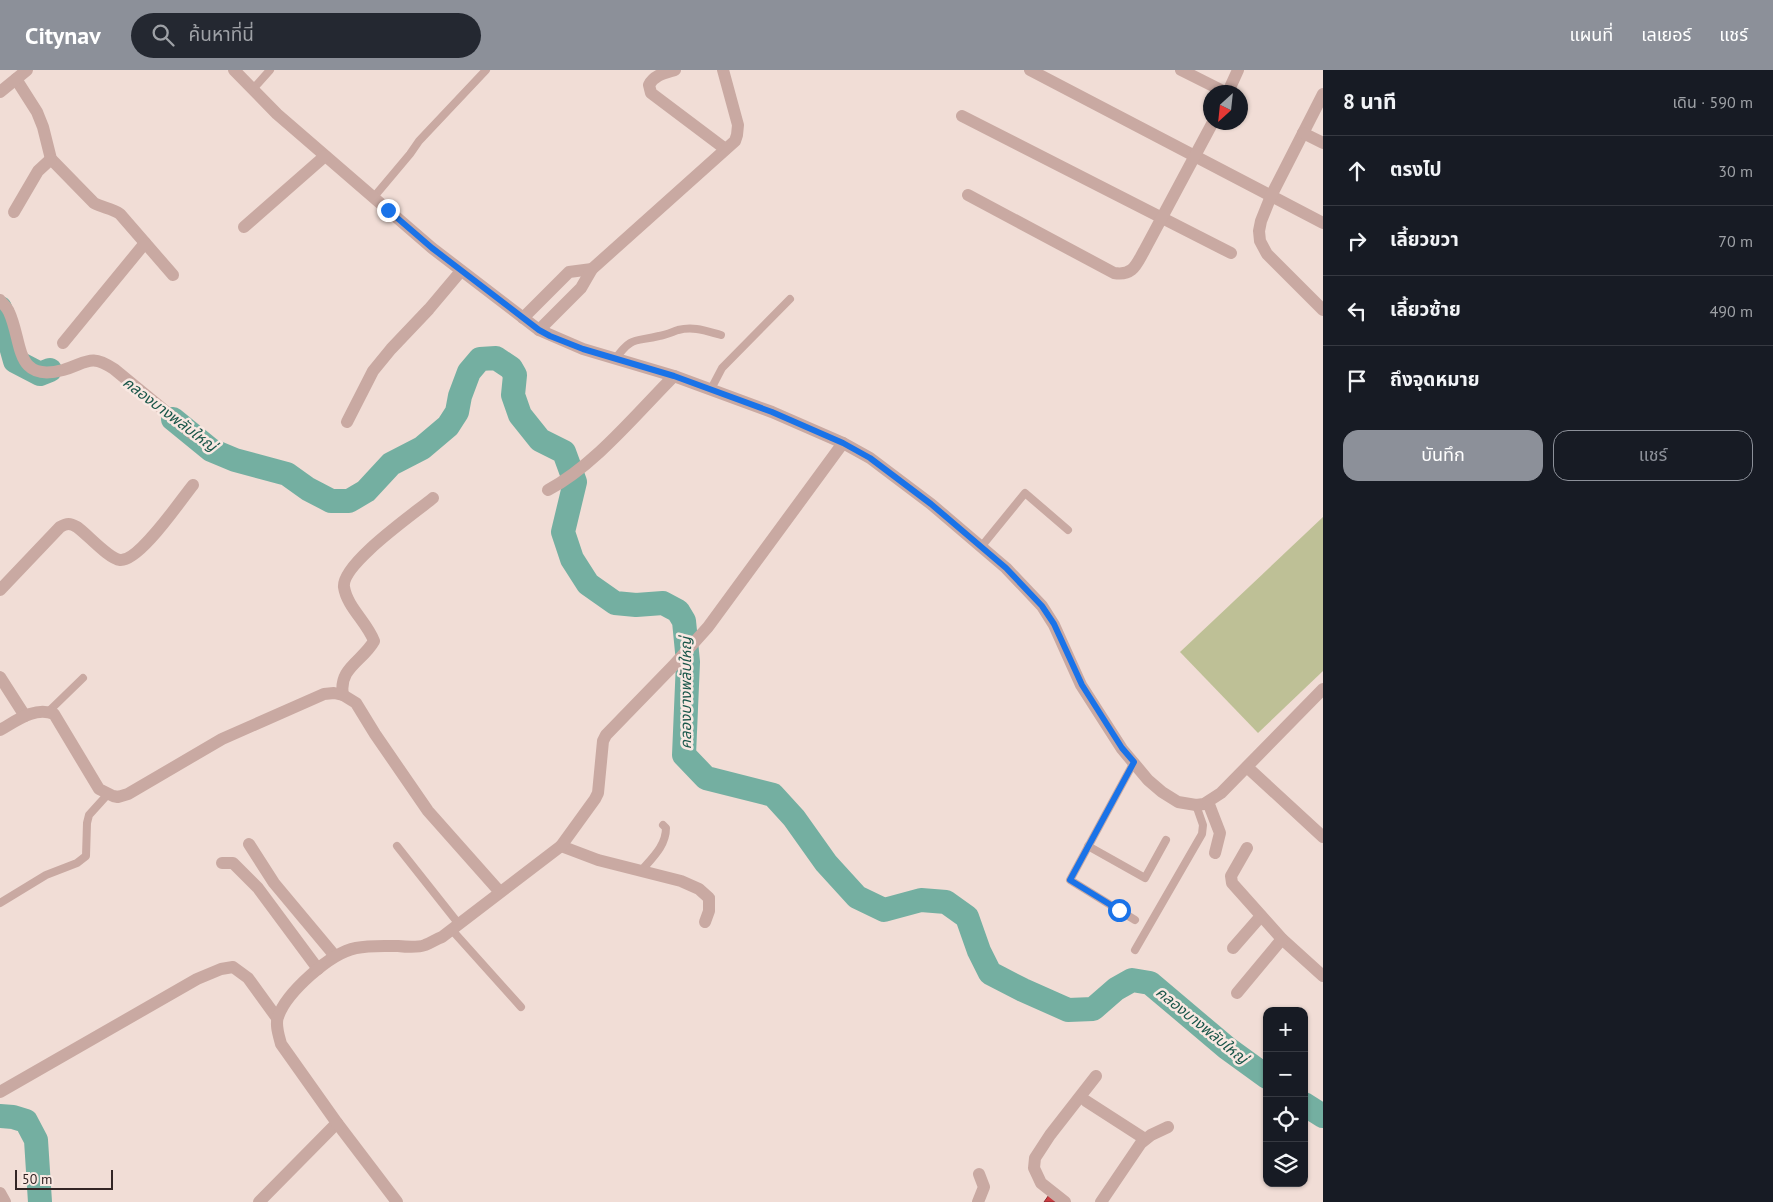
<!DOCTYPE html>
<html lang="th">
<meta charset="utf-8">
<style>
:root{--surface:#171b24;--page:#242831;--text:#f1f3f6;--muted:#9ea1a6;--line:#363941;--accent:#8c9099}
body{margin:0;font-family:"PT Sans","Noto Sans Thai",sans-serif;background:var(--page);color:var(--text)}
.controls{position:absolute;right:15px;bottom:15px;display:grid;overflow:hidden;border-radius:10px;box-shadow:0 1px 4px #0004}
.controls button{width:45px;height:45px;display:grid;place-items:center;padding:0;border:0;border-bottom:1px solid var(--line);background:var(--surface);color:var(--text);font:25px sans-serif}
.compass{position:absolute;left:1203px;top:15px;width:45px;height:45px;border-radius:50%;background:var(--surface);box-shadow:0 1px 4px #0004;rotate:207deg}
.scale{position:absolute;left:15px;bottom:12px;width:98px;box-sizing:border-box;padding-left:5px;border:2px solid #332525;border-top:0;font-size:14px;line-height:18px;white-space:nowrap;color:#332525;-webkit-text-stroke:4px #f9e8e2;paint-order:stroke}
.stop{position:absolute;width:15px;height:15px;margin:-11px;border:4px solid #1a73e8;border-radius:50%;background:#fff}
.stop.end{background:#1a73e8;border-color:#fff;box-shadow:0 1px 5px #0008}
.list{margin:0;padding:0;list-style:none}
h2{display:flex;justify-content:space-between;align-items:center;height:65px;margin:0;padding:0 20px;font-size:21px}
h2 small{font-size:16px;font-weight:400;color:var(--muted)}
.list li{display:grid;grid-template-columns:32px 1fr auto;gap:15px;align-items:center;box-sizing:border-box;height:70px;padding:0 20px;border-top:1px solid var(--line)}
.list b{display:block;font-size:19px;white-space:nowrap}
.list em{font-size:16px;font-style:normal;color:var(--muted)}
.actions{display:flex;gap:10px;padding:15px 20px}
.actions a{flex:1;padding:11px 0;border:1px solid var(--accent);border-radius:15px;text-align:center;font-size:18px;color:var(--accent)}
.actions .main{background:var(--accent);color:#fff}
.icon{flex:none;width:28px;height:28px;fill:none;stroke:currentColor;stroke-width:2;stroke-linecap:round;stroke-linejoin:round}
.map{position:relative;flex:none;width:1323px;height:1132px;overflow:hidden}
header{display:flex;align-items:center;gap:30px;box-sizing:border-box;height:70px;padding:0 25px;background:var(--accent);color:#fff}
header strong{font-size:24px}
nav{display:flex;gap:28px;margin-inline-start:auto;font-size:18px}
.search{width:350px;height:45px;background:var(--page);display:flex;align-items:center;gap:12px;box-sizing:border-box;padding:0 18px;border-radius:28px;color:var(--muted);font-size:19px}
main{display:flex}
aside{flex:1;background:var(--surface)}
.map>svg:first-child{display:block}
</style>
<header>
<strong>Citynav</strong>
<div class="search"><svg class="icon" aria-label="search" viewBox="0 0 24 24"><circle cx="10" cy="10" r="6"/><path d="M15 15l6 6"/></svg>ค้นหาที่นี่</div>
<nav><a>แผนที่</a><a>เลเยอร์</a><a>แชร์</a></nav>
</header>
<main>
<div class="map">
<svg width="1323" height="1132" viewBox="0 0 1323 1132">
<rect width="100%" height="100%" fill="#f1ddd6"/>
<path fill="#bec096" d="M1323,447V601L1258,663L1180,582Z"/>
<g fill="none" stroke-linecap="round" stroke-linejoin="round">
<g stroke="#74afa1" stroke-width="24">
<path d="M0,238L15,291L40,304L50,300"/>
<path d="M173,349L211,380L235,390L287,404L308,419L331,431H349L366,421L391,394L422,378L448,356L457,342L460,326L469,302L480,289L496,288L511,298L515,305L513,325L520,345L540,370L564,382L575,412L563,462L572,489L588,514L615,533L636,535L663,533L678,541L684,551L688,592L684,685L706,708L773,725L794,748L826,793L857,827L884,840L921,830L946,832L967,847L979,881L990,903L1023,920L1068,940L1093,939L1116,919L1132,910L1150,913L1227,978L1267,1007"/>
<path d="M1304,1034L1323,1046"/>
<path d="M0,1046L13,1047L26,1051L36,1070L40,1132"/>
</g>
</g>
<path fill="#ca3b40" stroke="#8d292d" d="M1051,1122L1060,1129L1066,1130L1065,1132H1044Z"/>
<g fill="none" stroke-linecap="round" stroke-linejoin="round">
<g stroke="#c9a9a2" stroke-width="8">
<path d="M253,19L270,0"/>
<path d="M373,128L410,84L419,71L486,0"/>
<path d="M616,288C632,266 635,272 659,266C666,265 672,262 678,260C694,256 706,261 721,265"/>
<path d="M711,319L722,298L790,229"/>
<path d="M981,477L1025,423L1068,460"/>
<path d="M48,642L83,608"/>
<path d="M1134,692L1070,810L1135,850"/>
<path d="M397,776L458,853"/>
<path d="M1088,776L1145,808L1166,770"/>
<path d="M641,801C652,788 666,776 666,758L663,755"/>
<path d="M0,833L46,805L77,793L86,786L87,753L89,745L108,724"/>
<path d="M451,859L521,937"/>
<path d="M1135,880L1202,764L1203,755L1196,735"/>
</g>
<g stroke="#c9a9a2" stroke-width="12">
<path d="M234,0L277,44L432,178L539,260L583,279L674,306L772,342L843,373L870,388L931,434L1006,498L1042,536L1054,555L1081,615L1122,679L1148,710L1162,722L1178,732L1196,735L1204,734L1221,723L1323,619"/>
<path d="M675,0C665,3 654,5 649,15L651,23L724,78"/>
<path d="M1030,0L1323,153"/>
<path d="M1181,0L1225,22"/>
<path d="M16,9L37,42L43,57L51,89L94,133C103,138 112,138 120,144L173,205"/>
<path d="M0,22L27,0"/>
<path d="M1228,22L1238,0"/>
<path d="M1323,24L1271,126L1261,151L1259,161L1260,171L1267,184L1323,240"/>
<path d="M962,46L1231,183"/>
<path d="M1303,63L1323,73"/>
<path d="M968,125L1114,203C1133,206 1136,195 1144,181L1213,52"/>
<path d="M14,142L38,101L51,89"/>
<path d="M244,157L325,86"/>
<path d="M0,230C3,234 7,237 9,242C23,272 14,313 63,300C87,293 90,283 114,299L193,364"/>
<path d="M523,248L569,202L592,199"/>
<path d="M539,260L581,218L592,199L735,71L737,65L738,55L723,0"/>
<path d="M63,273L145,173"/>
<path d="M347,352L373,301L391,279L429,239L461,201"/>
<path d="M548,420C595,395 636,344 674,306"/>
<path d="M0,520L60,457C67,453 70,453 77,457C87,464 109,489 120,490C139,492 180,431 193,415"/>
<path d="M0,607L25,646"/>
<path d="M343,625C338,598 363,591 374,571C367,552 347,537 344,517C341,494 415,443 433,428"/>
<path d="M0,660C16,651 35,636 54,644L99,719L113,726L118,727L128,724L222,669L324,624L334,623L343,625L356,633L375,664L428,741L499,821"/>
<path d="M1247,697L1323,767"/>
<path d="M1208,732L1220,763L1215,783"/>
<path d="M249,774L274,813L335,886"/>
<path d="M561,776L598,790L681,811L699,819L709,828V841L705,852"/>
<path d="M1247,778L1231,806L1232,813L1282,869L1323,906"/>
<path d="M222,793H233L258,818L318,899"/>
<path d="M1233,878L1261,846"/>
<path d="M1237,923L1282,869"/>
<path d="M0,1022L197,909L221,899L233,897L248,908L277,948"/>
<path d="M1086,1031L1145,1069"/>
<path d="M0,1123L5,1132"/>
<path d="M259,1132L337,1053"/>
<path d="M397,1132L337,1053L281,974C279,966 275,955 278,947C286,923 330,883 356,878C370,875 384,876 398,876C407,877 417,878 425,875C431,873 436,869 442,867L561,776L595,729L598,723L603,671L606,665L673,596L708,557L843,373"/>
<path d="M978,1132L984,1117L979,1104"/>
<path d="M1065,1132L1041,1113L1034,1098L1035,1088L1050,1065L1096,1006"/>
<path d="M1101,1132L1141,1073L1151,1065L1168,1057"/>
</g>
</g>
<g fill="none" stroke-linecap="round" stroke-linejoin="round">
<path stroke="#1a73e8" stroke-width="6" d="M388,140L432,178L539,260L550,266L583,279L674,306L772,342L843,373L870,388L931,434L1006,498L1042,536L1054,554L1082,615L1122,678L1134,692L1070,810L1119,840"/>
</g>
<g text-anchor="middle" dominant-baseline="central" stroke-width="5" stroke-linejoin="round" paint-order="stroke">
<g font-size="15" font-style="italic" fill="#195649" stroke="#f9e8e2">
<text transform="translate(170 344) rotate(37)">คลองบางพลับใหญ่</text>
<text transform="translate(685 623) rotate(-90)">คลองบางพลับใหญ่</text>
<text transform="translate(1202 955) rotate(39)">คลองบางพลับใหญ่</text>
</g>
</g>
</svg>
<div class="controls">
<button>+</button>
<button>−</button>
<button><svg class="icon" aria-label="locate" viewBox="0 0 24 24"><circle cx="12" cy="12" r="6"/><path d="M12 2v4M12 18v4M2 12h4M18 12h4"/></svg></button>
<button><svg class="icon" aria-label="layers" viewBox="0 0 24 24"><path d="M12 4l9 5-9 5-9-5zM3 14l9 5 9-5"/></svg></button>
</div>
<svg class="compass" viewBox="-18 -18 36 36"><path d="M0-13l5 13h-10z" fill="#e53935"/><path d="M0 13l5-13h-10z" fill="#9ea1a6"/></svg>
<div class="scale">50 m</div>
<div class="stop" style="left:1119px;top:840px"></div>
<div class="stop end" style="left:388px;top:140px"></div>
</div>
<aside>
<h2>8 นาที<small>เดิน · 590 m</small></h2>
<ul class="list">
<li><svg class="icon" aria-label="ahead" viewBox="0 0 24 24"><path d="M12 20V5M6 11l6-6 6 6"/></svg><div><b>ตรงไป</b></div><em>30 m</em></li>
<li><svg class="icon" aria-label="right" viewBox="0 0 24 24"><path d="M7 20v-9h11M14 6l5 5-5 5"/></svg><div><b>เลี้ยวขวา</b></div><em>70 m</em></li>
<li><svg class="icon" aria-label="left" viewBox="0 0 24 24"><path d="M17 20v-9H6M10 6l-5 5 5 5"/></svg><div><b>เลี้ยวซ้าย</b></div><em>490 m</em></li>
<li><svg class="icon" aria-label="arrive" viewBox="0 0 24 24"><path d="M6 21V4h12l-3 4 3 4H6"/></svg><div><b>ถึงจุดหมาย</b></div></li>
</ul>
<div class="actions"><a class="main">บันทึก</a><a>แชร์</a></div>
</aside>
</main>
